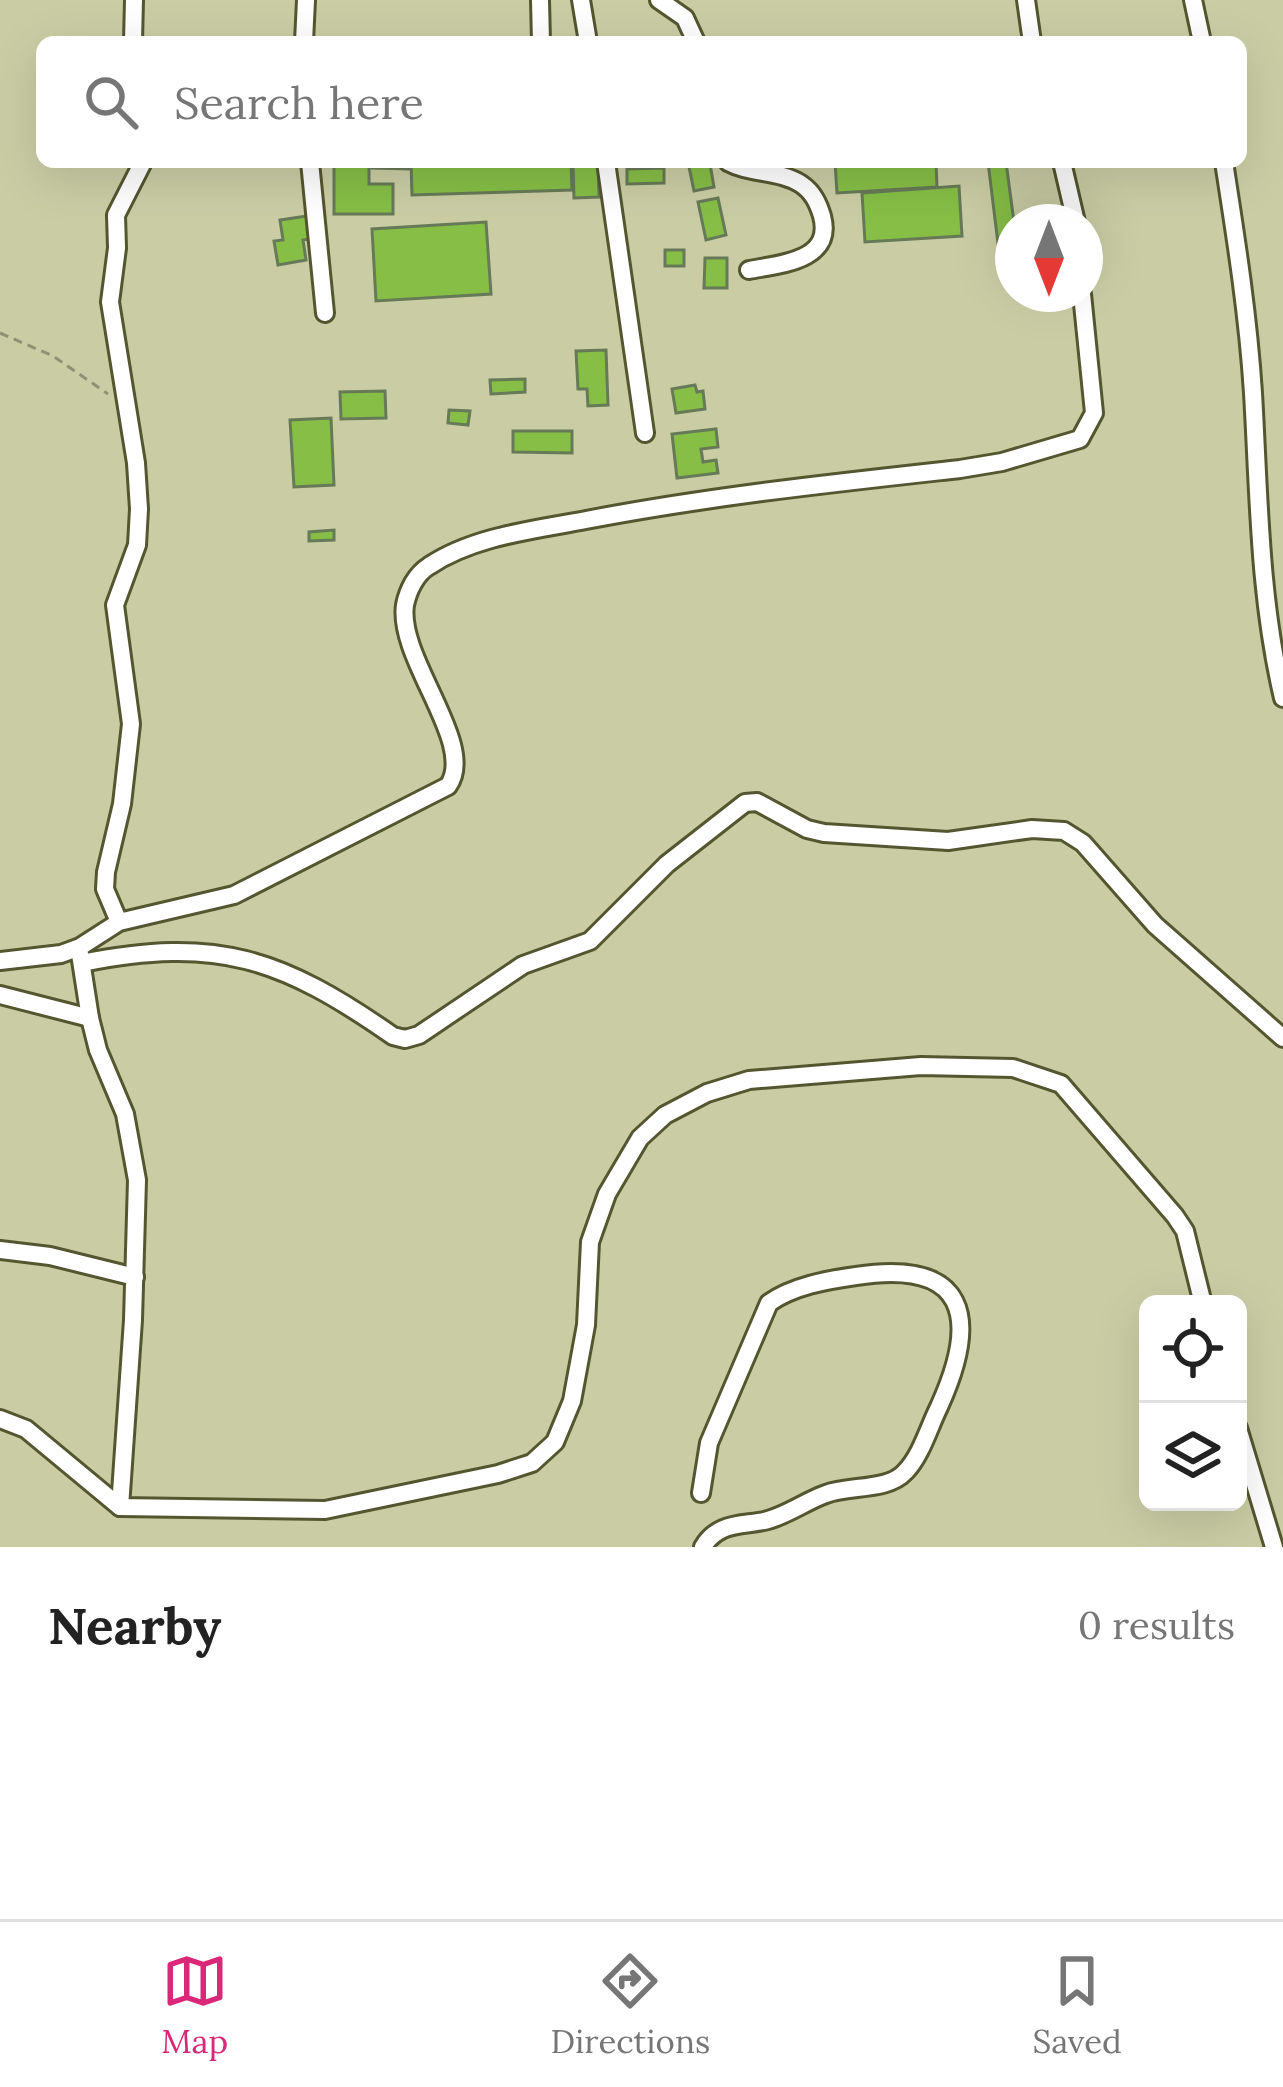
<!DOCTYPE html>
<style>
:root{--surface:#fff;--page:#f2f2f2;--text:#222;--muted:#767676;--line:#e0e0e0;--accent:#db2777}
body{margin:0;font-family:Lora,serif;background:var(--page);color:var(--text)}
.controls{position:absolute;right:36px;bottom:36px;display:grid;overflow:hidden;border-radius:18px;box-shadow:0 12px 48px #0002}
.controls button{width:108px;height:108px;display:grid;place-items:center;padding:0;border:0;border-bottom:3px solid var(--line);background:var(--surface);color:var(--text);font:60px sans-serif}
.compass{position:absolute;left:995px;top:204px;width:108px;height:108px;border-radius:50%;background:var(--surface);box-shadow:0 12px 48px #0002;rotate:180deg}
.list{margin:0;padding:0;list-style:none}
h2{display:flex;justify-content:space-between;align-items:center;height:156px;margin:0;padding:0 48px;font-size:51px}
h2 small{font-size:39px;font-weight:400;color:var(--muted)}
.icon{flex:none;width:66px;height:66px;fill:none;stroke:currentColor;stroke-width:2;stroke-linecap:round;stroke-linejoin:round}
.map{position:relative;flex:none;width:1283px;height:1547px;overflow:hidden}
.search{position:absolute;background:var(--surface);box-shadow:0 12px 48px #0002;left:36px;right:36px;top:36px;height:132px;display:flex;align-items:center;gap:30px;box-sizing:border-box;padding:0 42px;border-radius:18px;color:var(--muted);font-size:45px}
.sheet{height:372px;background:var(--surface)}
nav{display:flex;justify-content:space-around;align-items:center;box-sizing:border-box;height:168px;border-top:3px solid var(--line);background:var(--surface);font-size:33px;color:var(--muted)}
nav a{display:grid;justify-items:center;gap:6px}
nav .on{color:var(--accent)}
.map>svg:first-child{display:block}
</style>
<div class="map">
<svg width="1283" height="1547" viewBox="0 0 1283 1547">
<rect width="100%" height="100%" fill="#cacda4"/>
<g fill="#86be46" stroke="#677a57" stroke-width="3">
<path d="M372,162H410V169L372,168Z"/>
<path d="M411,162H571L572,190L412,195Z"/>
<path d="M573,162H598L599,197L574,198Z"/>
<path d="M688,162L710,164L714,187L694,191Z"/>
<path d="M835,162H936L937,187L837,193Z"/>
<path d="M988,162H1006L1014,222L1013,258L1000,260Z"/>
<path d="M334,163H369V184H393V214H334Z"/>
<path d="M664,168V183L627,184V169Z"/>
<path d="M959,186L962,236L865,242L862,193Z"/>
<path d="M718,198L726,235L706,240L698,202Z"/>
<path d="M307,216L310,239L303,240L306,260L278,265L274,241L283,240L280,220Z"/>
<path d="M486,222L491,294L376,301L372,229Z"/>
<rect x="665" y="250" width="19" height="16"/>
<path d="M705,258H727V288H704Z"/>
<path d="M606,350L608,405L588,406L587,389H578L576,351Z"/>
<path d="M525,379V392L491,394L490,380Z"/>
<path d="M695,385L697,392L703,391L705,409L676,413L672,389Z"/>
<path d="M385,391L386,418L341,419L340,392Z"/>
<path d="M449,410L470,411L468,425L448,423Z"/>
<path d="M331,418L334,485L294,487L290,420Z"/>
<path d="M716,429L718,447L701,449L703,462L716,460L718,473L677,478L672,434Z"/>
<path d="M513,431H572V453L513,452Z"/>
<path d="M334,530V540L309,541V532Z"/>
</g>
<g fill="none" stroke-linecap="round" stroke-linejoin="round">
<g stroke="#545630" stroke-width="22">
<g id="minor">
<path d="M540,0L541,42"/>
<path d="M581,0L588,42"/>
<path d="M659,0L685,18L696,42"/>
<path d="M1026,0L1032,42"/>
<path d="M1193,0L1202,42"/>
<path d="M133,42L134,0"/>
<path d="M304,42L306,0"/>
<path d="M310,162L325,313"/>
<path d="M606,162L645,433"/>
<path d="M728,162C750,174 779,170 801,184C813,192 818,203 822,216C834,261 780,264 749,270"/>
<path d="M1062,162L1076,222"/>
<path d="M1224,162C1236,239 1248,315 1253,393C1259,496 1259,596 1283,698"/>
<path d="M119,922L105,889L106,872L122,804L131,724L115,605L137,545L139,509L136,463L110,302L117,248L116,215L143,162"/>
<path d="M80,954L90,1018L98,1050L125,1114L137,1180L133,1320L120,1507"/>
<path d="M0,961L61,954L80,947L119,922L234,895L448,786C478,745 397,659 405,605C408,590 416,574 429,566C474,536 534,530 586,520C711,496 834,483 960,469L1002,462L1080,439L1094,413L1082,294"/>
<path d="M82,963C217,936 281,958 393,1036L405,1039L419,1035L523,965L590,941L667,864L745,803L757,802L807,829L824,833L948,841L1032,829L1064,831L1083,843L1155,925L1283,1038"/>
<path d="M0,995L90,1018"/>
<path d="M0,1250L50,1256L135,1277"/>
<path d="M0,1419L26,1429L120,1507L325,1510L498,1474L532,1463L555,1442L572,1401L586,1325L590,1242L607,1194L640,1138L665,1115L707,1093L749,1080L921,1066L1013,1068L1061,1084L1175,1216L1185,1231L1203,1304"/>
<path d="M1238,1428L1274,1547"/>
<path d="M701,1493L709,1443L769,1303C793,1286 827,1280 856,1276C967,1259 980,1317 939,1407C929,1427 921,1456 905,1472C888,1491 849,1485 826,1494C806,1501 789,1514 768,1520C754,1524 736,1523 723,1529C714,1533 707,1540 703,1547"/>
</g>
</g>
<path stroke="#8e9172" stroke-width="3" stroke-dasharray="9 6" stroke-linecap="butt" d="M0,333L53,356L108,394"/>
<use href="#minor" stroke="#fff" stroke-width="16"/>
</g>
</svg>
<div class="controls">
<button><svg class="icon" aria-label="locate" viewBox="0 0 24 24"><circle cx="12" cy="12" r="6"/><path d="M12 2v4M12 18v4M2 12h4M18 12h4"/></svg></button>
<button><svg class="icon" aria-label="layers" viewBox="0 0 24 24"><path d="M12 4l9 5-9 5-9-5zM3 14l9 5 9-5"/></svg></button>
</div>
<svg class="compass" viewBox="-18 -18 36 36"><path d="M0-13l5 13h-10z" fill="#e53935"/><path d="M0 13l5-13h-10z" fill="#767676"/></svg>
<div class="search"><svg class="icon" aria-label="search" viewBox="0 0 24 24"><circle cx="10" cy="10" r="6"/><path d="M15 15l6 6"/></svg>Search here</div>
</div>
<section class="sheet">
<h2>Nearby<small>0 results</small></h2>
<ul class="list">
</ul>
</section>
<nav>
<a class="on"><svg class="icon" aria-label="map" viewBox="0 0 24 24"><path d="M3 6l6-2 6 2 6-2v14l-6 2-6-2-6 2zM9 4v14M15 6v14"/></svg>Map</a>
<a><svg class="icon" aria-label="directions" viewBox="0 0 24 24"><path d="M12 3l9 9-9 9-9-9zM9 14v-3h6M13 9l2 2-2 2"/></svg>Directions</a>
<a><svg class="icon" aria-label="saved" viewBox="0 0 24 24"><path d="M7 4h10v16l-5-4-5 4z"/></svg>Saved</a>
</nav>
